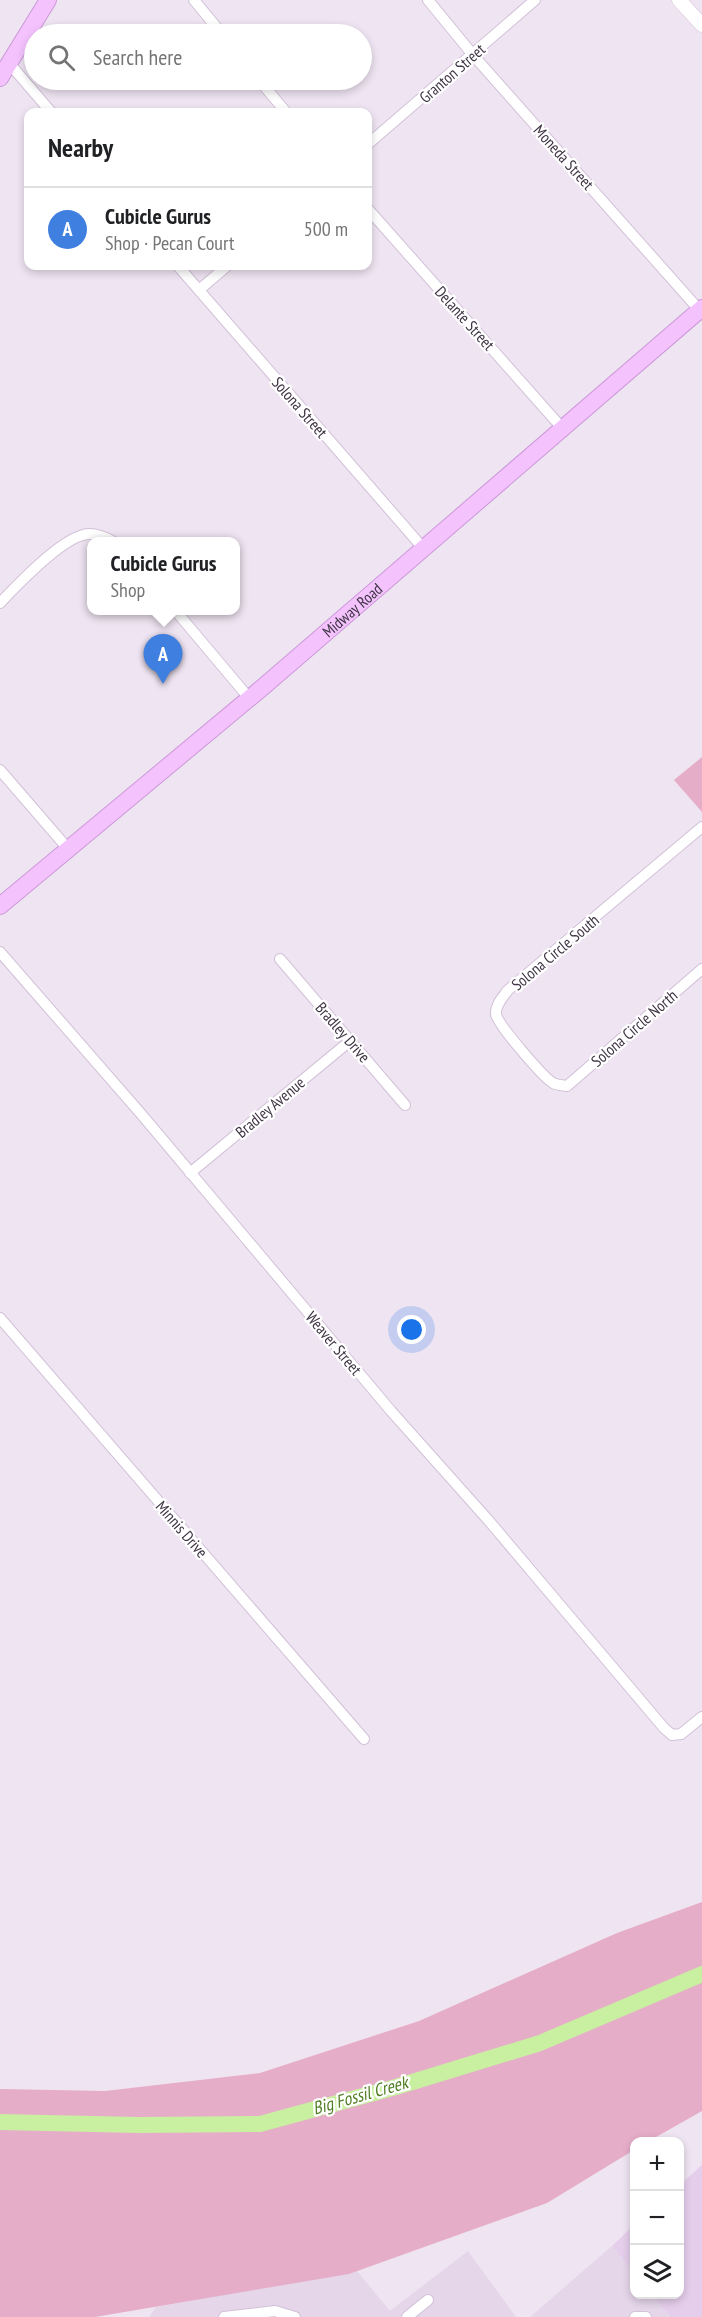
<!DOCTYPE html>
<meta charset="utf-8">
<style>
:root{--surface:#fff;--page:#f6f6f6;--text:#202124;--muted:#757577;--line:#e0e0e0;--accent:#4817f7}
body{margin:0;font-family:"PT Sans Narrow",sans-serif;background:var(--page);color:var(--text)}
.controls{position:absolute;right:18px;bottom:18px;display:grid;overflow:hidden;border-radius:12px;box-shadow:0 3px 9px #0003}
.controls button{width:54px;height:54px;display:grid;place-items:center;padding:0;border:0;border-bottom:2px solid var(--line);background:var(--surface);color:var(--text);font:30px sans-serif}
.you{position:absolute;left:412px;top:1330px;width:21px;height:21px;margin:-15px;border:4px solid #fff;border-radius:50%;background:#1a73e8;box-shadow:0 0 0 9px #1a73e833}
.badge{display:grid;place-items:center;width:39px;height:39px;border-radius:50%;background:var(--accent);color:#fff;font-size:20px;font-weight:700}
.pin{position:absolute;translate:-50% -50px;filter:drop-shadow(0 2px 3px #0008)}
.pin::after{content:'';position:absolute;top:32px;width:21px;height:18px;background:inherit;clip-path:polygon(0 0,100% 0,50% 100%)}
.popup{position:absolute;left:87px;top:537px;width:153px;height:78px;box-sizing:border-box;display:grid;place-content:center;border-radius:12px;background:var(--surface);filter:drop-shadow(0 2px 4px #0005);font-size:20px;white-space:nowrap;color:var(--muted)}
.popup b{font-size:22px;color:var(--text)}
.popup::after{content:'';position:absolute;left:50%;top:100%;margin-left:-12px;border:12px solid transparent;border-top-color:var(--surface)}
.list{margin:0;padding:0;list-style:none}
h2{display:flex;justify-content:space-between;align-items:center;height:78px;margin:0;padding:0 24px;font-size:26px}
h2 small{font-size:20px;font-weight:400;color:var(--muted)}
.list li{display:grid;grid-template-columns:39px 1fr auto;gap:18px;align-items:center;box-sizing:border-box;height:84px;padding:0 24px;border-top:2px solid var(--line)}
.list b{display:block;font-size:22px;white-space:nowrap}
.list p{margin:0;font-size:20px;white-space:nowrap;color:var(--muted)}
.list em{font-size:20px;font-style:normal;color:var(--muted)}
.icon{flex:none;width:33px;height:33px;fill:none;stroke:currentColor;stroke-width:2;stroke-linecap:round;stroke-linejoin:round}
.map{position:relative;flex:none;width:702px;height:2317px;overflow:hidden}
.search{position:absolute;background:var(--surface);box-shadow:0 3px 9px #0003;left:24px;top:24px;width:348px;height:66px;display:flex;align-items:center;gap:15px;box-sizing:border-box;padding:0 21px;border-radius:33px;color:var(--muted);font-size:22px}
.panel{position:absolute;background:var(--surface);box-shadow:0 3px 9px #0003;left:24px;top:108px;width:348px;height:162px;border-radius:12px}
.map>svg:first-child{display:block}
</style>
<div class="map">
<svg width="702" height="2317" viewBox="0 0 702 2317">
<rect width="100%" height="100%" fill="#efe4f2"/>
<g fill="#e5d6ea">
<path d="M612,2246L634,2273V2294L652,2295L671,2317H530Z"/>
<path d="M468,2251L516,2317H149L156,2307L357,2271L390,2311Z"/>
</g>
<g fill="#e5ceeb">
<path d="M702,2165V2317H671L652,2295L680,2294V2185Z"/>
<path d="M634,2225V2273L612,2246Z"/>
</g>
<g fill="#e6adc8">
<path d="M702,757V812L674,780Z"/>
<path d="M702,1902V2111L649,2141L634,2142V2150L547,2203L349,2274L95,2317H0V2089L105,2091L260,2073L419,2021L617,1933Z"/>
</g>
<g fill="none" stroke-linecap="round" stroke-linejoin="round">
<path stroke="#c9efa1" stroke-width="16" d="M0,2122L140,2125L260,2124L396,2087L540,2043L702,1974"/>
<g stroke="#d2c1d8" stroke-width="12">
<g id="minor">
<path d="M194,0L222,34"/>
<path d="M428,0L473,55L702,313"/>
<path d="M9,63L51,112"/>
<path d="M259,80L286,112"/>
<path d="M368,144L535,0"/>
<path d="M368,209L562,428"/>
<path d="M178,266L423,548"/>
<path d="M199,290L227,266"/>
<path d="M0,603C18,584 59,541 83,535C93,532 105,537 114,542"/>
<path d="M175,610L249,698"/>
<path d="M0,770L69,850"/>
<path d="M702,827L508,990C503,997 495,1005 496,1014C497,1024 544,1078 553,1083C556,1085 562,1085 567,1086L702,969"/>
<path d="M0,952L142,1115L391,1411L489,1521L664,1728L672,1735L681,1734L702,1717"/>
<path d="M280,959L405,1105"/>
<path d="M190,1173L350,1041"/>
<path d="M0,1318L364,1739"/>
<path d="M224,2317L275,2311L295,2317"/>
<path d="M407,2317L428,2300"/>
<path d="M635,2317H646"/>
</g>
</g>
<g stroke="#d2c1d8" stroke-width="15">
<path id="tertiary" d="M679,0L702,25"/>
</g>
<g stroke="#cb99d8" stroke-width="18">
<g id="secondary">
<path d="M0,78L48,0"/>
<path id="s1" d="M0,906L263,687L702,308"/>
</g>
</g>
<use href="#minor" stroke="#fff" stroke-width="10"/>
<use href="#tertiary" stroke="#fff" stroke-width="14"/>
<use href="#secondary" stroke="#f4c3fe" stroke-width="16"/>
</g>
<g text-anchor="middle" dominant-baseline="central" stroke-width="4.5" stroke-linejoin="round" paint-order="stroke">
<g font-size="16" fill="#3f3444" stroke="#fff">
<text transform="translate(452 73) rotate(-41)">Granton Street</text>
<text transform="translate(564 157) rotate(48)">Moneda Street</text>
<text transform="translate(465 318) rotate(48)">Delante Street</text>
<text transform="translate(300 407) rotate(49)">Solona Street</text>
<text stroke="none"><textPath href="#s1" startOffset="460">Midway Road</textPath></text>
<text transform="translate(555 952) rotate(-40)">Solona Circle South</text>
<text transform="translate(634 1028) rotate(-41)">Solona Circle North</text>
<text transform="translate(343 1032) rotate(49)">Bradley Drive</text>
<text transform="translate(270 1107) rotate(-40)">Bradley Avenue</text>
<text transform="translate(334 1343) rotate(50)">Weaver Street</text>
<text transform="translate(182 1529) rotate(49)">Minnis Drive</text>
</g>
<g font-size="18" font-style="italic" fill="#537f27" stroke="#fff">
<text transform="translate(360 2095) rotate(-16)">Big Fossil Creek</text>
</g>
</g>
</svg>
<div class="controls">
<button>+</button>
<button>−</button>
<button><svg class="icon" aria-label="layers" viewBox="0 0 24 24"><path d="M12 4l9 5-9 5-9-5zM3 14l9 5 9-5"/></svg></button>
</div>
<div class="you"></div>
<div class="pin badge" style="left:163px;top:684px;background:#3f7fe0">A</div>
<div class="popup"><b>Cubicle Gurus</b>Shop</div>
<div class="search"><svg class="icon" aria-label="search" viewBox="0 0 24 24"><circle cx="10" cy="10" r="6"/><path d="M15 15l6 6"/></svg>Search here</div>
<section class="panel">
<h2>Nearby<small></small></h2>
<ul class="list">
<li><span class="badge" style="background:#3f7fe0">A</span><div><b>Cubicle Gurus</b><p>Shop · Pecan Court</p></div><em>500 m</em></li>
</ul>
</section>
</div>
